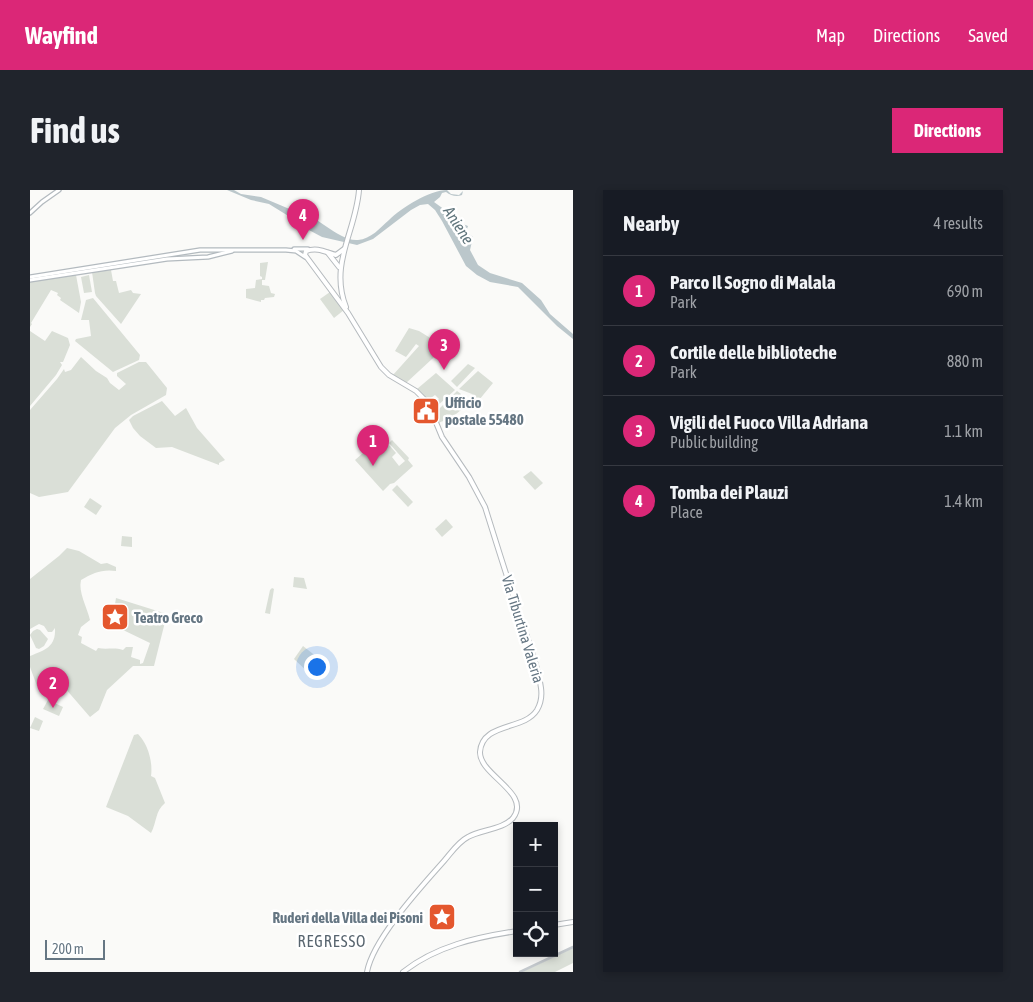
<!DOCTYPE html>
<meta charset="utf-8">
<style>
:root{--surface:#171b24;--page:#20242c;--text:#f1f3f6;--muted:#9ea1a6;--line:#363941;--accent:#db2777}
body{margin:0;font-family:"Asap Condensed",sans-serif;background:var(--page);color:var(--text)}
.controls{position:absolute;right:15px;bottom:15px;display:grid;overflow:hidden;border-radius:0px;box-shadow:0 2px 8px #0003}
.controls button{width:45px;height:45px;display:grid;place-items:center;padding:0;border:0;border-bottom:1px solid var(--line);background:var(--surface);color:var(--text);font:25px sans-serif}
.scale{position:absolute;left:15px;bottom:12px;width:60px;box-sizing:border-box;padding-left:5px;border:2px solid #657683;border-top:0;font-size:14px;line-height:18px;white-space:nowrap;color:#657683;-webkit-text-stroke:4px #fff;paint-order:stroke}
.you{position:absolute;left:286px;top:476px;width:18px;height:18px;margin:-12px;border:4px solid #fff;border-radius:50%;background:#1a73e8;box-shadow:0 0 0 8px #1a73e833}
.badge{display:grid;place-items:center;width:32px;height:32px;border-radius:50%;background:var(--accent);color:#fff;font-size:16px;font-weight:700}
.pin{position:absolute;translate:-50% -41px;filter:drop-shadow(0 1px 2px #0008)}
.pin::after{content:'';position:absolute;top:26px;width:18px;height:15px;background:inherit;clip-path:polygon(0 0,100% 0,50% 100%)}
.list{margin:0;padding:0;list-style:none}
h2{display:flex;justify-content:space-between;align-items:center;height:65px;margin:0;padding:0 20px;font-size:21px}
h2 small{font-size:16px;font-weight:400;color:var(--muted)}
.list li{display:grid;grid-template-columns:32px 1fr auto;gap:15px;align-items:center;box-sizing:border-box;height:70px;padding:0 20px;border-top:1px solid var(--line)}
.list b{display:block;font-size:19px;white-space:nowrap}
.list p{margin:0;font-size:16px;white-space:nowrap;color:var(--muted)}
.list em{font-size:16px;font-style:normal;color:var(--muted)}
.icon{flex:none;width:28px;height:28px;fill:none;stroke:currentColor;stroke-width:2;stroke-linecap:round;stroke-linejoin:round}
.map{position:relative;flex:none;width:543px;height:782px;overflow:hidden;border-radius:0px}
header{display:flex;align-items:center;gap:30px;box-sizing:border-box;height:70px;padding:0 25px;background:var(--accent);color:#fff}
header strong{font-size:24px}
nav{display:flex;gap:28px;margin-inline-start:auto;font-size:18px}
.intro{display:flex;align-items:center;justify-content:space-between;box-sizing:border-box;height:120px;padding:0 30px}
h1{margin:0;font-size:35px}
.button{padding:12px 22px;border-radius:0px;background:var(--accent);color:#fff;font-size:18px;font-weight:700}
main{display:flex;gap:30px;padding:0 30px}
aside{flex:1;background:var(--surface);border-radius:0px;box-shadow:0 2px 8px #0003}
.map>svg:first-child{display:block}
</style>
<header>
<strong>Wayfind</strong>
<nav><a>Map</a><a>Directions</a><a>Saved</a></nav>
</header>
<div class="intro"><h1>Find us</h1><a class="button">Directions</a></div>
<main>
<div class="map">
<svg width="543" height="782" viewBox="0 0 543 782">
<rect width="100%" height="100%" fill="#fafaf8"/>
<g fill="#dadfd7">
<path d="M238,72L235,90H232V95L239,96L241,103L245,104L244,107L235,108L234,110H231V112L216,108V99L225,98L226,90L232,89V87L230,86V73Z"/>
<path d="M81,80L83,91H86L89,103L101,100L103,103L111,104L91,134L66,106L65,103L62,82Z"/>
<path d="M46,85L51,112L49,123L30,110L31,108L27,105L28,103L21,100L1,133L2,134L0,137V92Z"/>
<path d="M59,85L62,102L54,103L51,87Z"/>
<path d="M300,102L314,120L304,128L290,109Z"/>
<path d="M63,108L110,165L109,170L83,182L45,151L46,149L61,146L59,130H51L56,110Z"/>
<path d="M379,138L389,141L415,157L376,193L363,185L389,156L386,154L376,167L365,161Z"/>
<path d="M0,141L15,151L22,141L38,148L40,155L33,172H30L32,175L26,185L0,216Z"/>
<path d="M51,167L66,181L77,188L80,193L89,200L96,194L87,186V183L109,172H116L137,198L136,205L101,225L85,238L38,302L9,307L0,303V220L27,189L34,179L35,182L41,180Z"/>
<path d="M438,174L445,178L427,197L421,191Z"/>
<path d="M448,181L463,193L449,210L441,206L442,204L429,199Z"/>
<path d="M406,183L425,200L406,217L408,220L427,201L431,204V206L443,213L444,211L447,213L442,217L431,220L421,228L408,233L402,216L409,209L405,205L398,210L387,199Z"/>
<path d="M132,211L145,226L156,218L167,238L195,270L189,273V275L142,257L126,258L110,246L103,238L99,230L103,226Z"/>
<path d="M349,249H354L356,254L360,256L366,263L362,267L369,276L375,271L359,253L362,250L379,268L378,270L383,276L364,293L360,294L353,301L325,270Z"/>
<path d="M501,281L513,293L505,300L493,287Z"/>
<path d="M367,295L383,312L378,317L362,300Z"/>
<path d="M60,308L72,316L66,325L54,317Z"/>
<path d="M416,329L423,337L412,347L405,339Z"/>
<path d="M92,346L102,347V357L91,356Z"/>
<path d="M37,358L49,361L71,374L77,373L86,377V381C72,379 63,383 51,390C48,402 57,417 60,430L51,437L48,445L52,447L51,453L66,461L68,458C77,460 84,457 93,460L96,457H103L101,467L110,470V474L113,473L120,453L91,439L81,438L74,430V423L71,420L85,414L86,408L137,424L124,476H103L77,500L69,520L60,527L28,490L24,489L14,496H7L0,477V466C15,460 26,457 25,438L22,442H18L14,436L9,434L0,439V389L29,366Z"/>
<path d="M264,387L274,388L277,399L263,397Z"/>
<path d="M242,398L244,399L240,424L235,423L240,400Z"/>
<path d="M7,439L10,440L18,449L14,456L9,459L6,458L0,445L3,441Z"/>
<path d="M273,456L292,471L281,485L264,469Z"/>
<path d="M18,510L33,517L29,526L13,519Z"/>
<path d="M5,527L13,531L9,541L0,538Z"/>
<path d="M108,544C118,554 123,572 121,586L125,588L135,613C125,621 127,632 121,643L98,626L76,617L104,545Z"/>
<path d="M543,758V773L525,782H492Z"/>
</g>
<path fill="#bbc7cb" d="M197,0H204L211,4L231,7L269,23C285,23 309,52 328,50C341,49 350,38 359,30C371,18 400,0 417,0L421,4L429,5L433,1L432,5C427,7 421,6 416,2L412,3L410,7L404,12L415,20L423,30L438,36L436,42L443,47L440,60L448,75L460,83L492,93L511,110L520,124L543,144V149L527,136L488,97L460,92L447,85L436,76L412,31L405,20L398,14L390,15L381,20L343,49L327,55L292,47L277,39L260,27L239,14L221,10Z"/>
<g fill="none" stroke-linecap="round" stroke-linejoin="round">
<g stroke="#b3babf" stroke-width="5.5">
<g id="secondary">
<path d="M0,23L12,12L29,0"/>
<path d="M264,59H278"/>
<path d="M0,87L170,60H256L266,61L275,67"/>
<path d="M0,90L137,69L178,67L202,61"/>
</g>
</g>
<g stroke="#b5babe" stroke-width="6">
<g id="primary">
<path d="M314,59L306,65C295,62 288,57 276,61L275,65L318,123L351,177L359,185L386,201L398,213L412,247L439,287L455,317C467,355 479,394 492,432C499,453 508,476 511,498C512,505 511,513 507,520C494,541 452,532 450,562C449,585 502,603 483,628C474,639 450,640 438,647C428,652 421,663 414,671C391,697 343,749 337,782"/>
<path d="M298,63L309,77"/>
<path d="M316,117C299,74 326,41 329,0"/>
<path d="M524,735L543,732"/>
<path d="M373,782C406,756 447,747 487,741"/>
</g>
</g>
<path stroke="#c3c8cc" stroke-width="2.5" d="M490,782L543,757"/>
<use href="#secondary" stroke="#fff" stroke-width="3"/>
<use href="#primary" stroke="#fff" stroke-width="4"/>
</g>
<defs>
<g id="civic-square" transform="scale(1.4375)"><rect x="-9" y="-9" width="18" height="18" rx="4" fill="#e4572e" stroke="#fff"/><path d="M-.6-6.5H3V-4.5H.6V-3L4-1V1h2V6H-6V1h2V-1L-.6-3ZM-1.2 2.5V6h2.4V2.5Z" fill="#fff"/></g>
<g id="sight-square" transform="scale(1.4375)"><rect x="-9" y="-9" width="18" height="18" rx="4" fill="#e4572e" stroke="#fff"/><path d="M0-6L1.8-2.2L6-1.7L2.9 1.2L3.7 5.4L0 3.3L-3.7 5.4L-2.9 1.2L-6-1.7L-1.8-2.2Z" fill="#fff"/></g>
</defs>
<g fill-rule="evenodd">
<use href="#civic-square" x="396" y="221"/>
<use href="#sight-square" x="85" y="427"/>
<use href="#sight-square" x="412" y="727"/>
</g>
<g text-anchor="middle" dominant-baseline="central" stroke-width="5" stroke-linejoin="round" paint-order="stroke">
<g font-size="15" font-weight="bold" fill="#657683" stroke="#fff" text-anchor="start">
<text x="415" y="212">Ufficio<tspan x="415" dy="17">postale 55480</tspan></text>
<text x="104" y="427">Teatro Greco</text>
<text x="393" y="727" text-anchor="end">Ruderi della Villa dei Pisoni</text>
</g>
<g font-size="15" fill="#657683" stroke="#fff">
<text transform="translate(493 439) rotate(73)">Via Tiburtina Valeria</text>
</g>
<g font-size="16" font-style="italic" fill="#60757c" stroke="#fff">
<text transform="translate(429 35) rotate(57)">Aniene</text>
</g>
<g font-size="16" letter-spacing="1" fill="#57646e" stroke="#fff">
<text x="302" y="751">REGRESSO</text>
</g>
</g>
</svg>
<div class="controls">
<button>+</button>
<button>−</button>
<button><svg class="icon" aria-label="locate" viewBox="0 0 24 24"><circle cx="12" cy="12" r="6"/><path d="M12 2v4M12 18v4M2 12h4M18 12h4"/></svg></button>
</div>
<div class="scale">200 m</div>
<div class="you"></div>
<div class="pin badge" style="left:343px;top:276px">1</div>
<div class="pin badge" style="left:23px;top:518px">2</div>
<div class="pin badge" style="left:414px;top:180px">3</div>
<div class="pin badge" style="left:273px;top:50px">4</div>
</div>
<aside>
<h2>Nearby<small>4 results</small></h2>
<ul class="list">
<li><span class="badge">1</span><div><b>Parco Il Sogno di Malala</b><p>Park</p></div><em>690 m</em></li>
<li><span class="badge">2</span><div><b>Cortile delle biblioteche</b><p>Park</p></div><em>880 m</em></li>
<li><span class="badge">3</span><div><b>Vigili del Fuoco Villa Adriana</b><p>Public building</p></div><em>1.1 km</em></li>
<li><span class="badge">4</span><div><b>Tomba dei Plauzi</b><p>Place</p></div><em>1.4 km</em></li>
</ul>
</aside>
</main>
